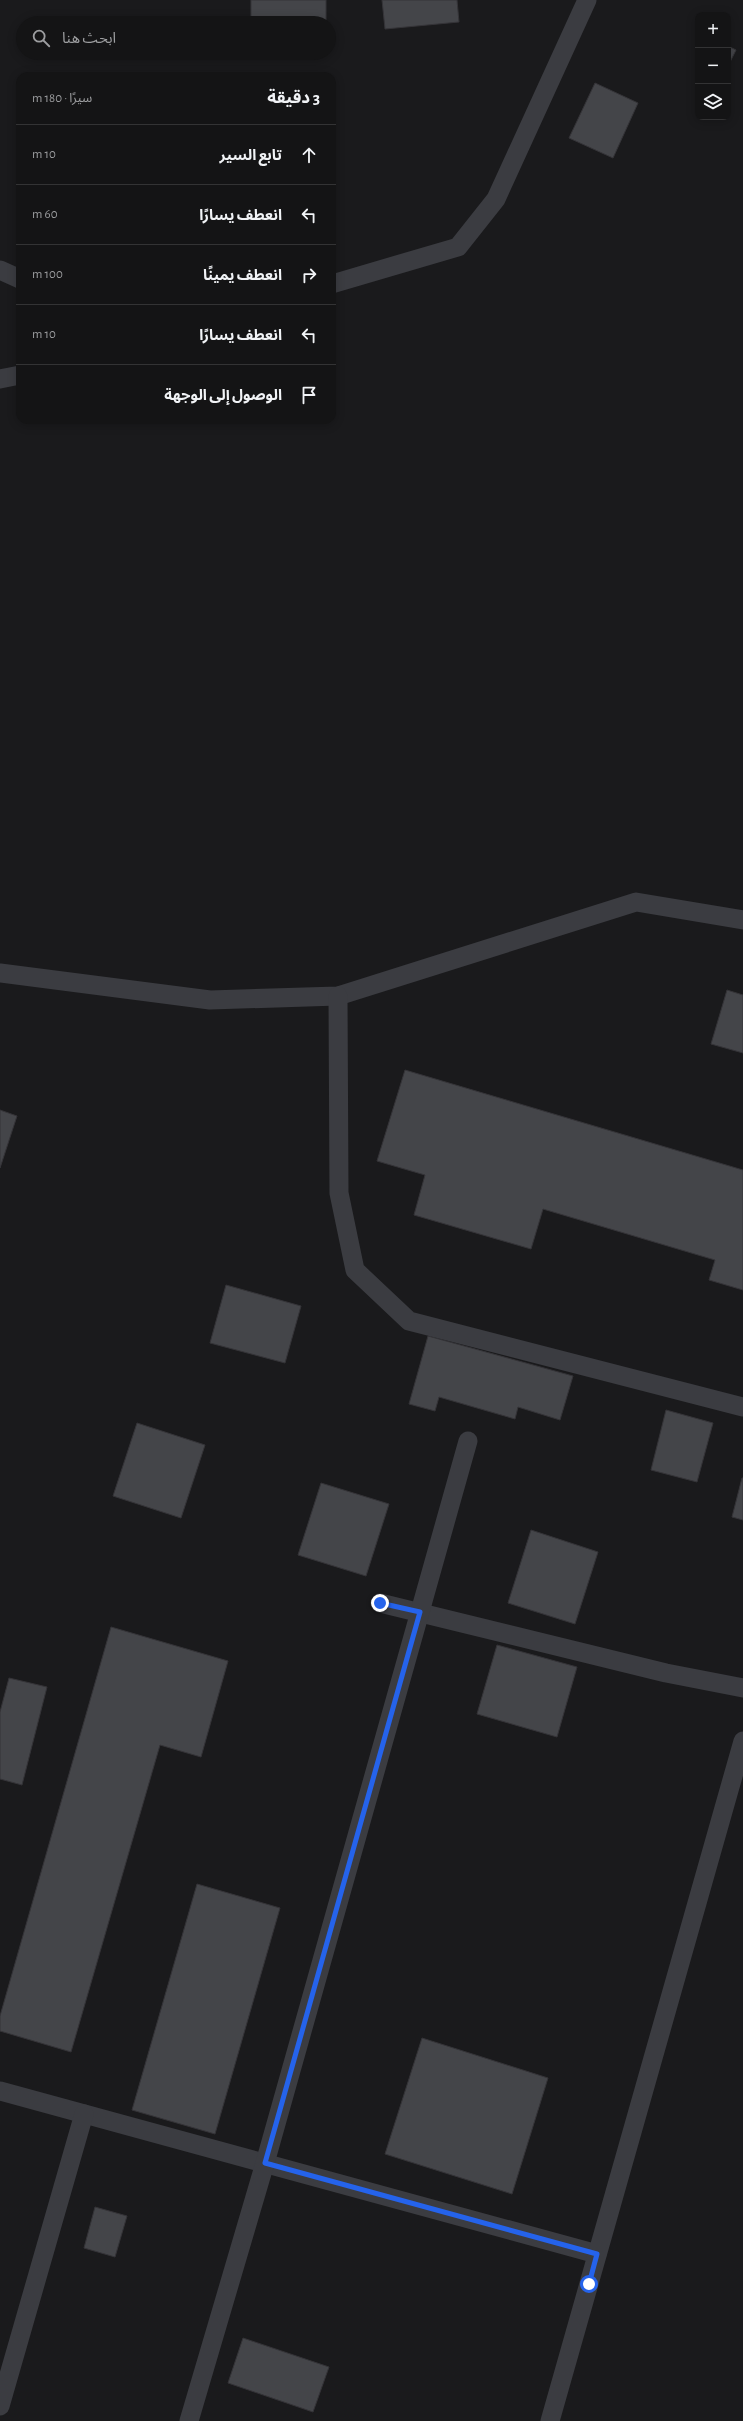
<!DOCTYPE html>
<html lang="ar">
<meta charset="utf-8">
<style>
:root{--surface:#141415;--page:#1d1d1e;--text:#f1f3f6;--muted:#9d9ea0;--line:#333334}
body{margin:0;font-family:"Alegreya Sans","Noto Sans Arabic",sans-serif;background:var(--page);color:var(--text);direction:rtl}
.controls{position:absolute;right:12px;top:12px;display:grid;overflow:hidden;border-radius:8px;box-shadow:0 2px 10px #0003}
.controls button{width:36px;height:36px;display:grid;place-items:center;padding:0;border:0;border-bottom:1px solid var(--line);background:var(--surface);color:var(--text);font:20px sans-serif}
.stop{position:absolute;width:12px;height:12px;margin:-9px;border:3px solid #2563eb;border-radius:50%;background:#fff}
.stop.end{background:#2563eb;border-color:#fff;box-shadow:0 1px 4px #0008}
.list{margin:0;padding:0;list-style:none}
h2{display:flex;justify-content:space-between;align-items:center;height:52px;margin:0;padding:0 16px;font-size:17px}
h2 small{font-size:13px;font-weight:400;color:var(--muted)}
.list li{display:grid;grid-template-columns:26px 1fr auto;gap:12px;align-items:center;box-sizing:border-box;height:60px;padding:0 16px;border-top:1px solid var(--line)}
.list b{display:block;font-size:15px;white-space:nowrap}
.list em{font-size:13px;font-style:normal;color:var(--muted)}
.icon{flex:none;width:22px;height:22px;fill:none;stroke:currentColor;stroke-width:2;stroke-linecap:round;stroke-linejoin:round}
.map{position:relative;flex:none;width:743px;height:2421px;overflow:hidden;direction:ltr}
.search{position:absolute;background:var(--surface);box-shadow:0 2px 10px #0003;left:16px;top:16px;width:320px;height:44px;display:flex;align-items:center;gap:10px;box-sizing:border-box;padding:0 14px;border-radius:22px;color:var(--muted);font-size:15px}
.panel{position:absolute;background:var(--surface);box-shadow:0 2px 10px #0003;left:16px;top:72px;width:320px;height:352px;border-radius:12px;direction:rtl}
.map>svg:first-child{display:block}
</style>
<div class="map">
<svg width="743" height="2421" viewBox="0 0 743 2421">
<rect width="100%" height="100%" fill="#1a1a1c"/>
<g fill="#444549" stroke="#353438">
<rect x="251" y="0" width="75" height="23"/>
<path d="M382,0H457L459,22L385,29Z"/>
<path d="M728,46L736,50L728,66Z"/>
<path d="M595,83L638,103L613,158L569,138Z"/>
<path d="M727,990L743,995V1053L711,1044Z"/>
<path d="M405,1070L743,1170V1290L709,1280L715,1260L543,1209L531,1249L414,1215L425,1175L377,1161Z"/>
<path d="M0,1110L17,1116L0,1168Z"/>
<path d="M226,1285L301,1306L285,1363L210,1343Z"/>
<path d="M428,1336L573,1376L560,1420L518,1407L515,1419L439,1397L435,1411L409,1404Z"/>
<path d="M666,1410L713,1423L697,1482L651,1470Z"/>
<path d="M137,1423L205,1445L181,1518L113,1496Z"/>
<path d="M742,1478H743V1520L732,1517Z"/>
<path d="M321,1483L389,1504L366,1576L298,1555Z"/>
<path d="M531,1530L598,1552L575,1624L508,1603Z"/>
<path d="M111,1627L228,1661L201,1757L160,1745L71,2052L0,2031V2016Z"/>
<path d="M497,1645L577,1667L557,1737L477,1714Z"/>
<path d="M9,1678L47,1687L22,1785L0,1779V1712Z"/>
<path d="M197,1884L280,1908L215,2134L132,2110Z"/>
<path d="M422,2038L548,2078L512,2194L385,2154Z"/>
<path d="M95,2207L127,2216L115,2257L84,2248Z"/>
<path d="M243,2338L329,2367L313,2412L228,2383Z"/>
</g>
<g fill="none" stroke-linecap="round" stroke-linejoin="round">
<g stroke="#3b3c41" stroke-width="19">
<path d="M0,270L20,279"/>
<path d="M332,284L458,247L496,199L587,0"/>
<path d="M0,379L20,375"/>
<path d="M0,973L210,1000L338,996L636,902L743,920"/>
<path d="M338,996L339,1193L355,1270L409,1321L743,1407"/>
<path d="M380,1603L666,1673L743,1688"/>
<path d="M0,2091L597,2254"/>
<path d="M0,2406L84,2114"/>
<path d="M189,2421L265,2163L468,1441"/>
<path d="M550,2421L743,1741"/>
</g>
</g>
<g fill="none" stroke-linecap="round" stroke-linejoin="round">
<path stroke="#2563eb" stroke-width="5" d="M380,1603L420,1612L265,2163L597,2254L589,2284"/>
</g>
</svg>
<div class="controls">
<button>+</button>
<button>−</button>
<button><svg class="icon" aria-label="layers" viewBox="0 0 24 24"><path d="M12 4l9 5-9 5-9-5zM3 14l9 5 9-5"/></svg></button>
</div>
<div class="stop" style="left:589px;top:2284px"></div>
<div class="stop end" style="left:380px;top:1603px"></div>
<div class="search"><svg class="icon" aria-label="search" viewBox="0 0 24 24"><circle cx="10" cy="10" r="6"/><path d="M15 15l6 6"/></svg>ابحث هنا</div>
<section class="panel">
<h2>3 دقيقة<small>سيرًا · 180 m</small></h2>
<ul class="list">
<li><svg class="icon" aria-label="ahead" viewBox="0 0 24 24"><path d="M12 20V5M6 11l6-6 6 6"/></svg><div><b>تابع السير</b></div><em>10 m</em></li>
<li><svg class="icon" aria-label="left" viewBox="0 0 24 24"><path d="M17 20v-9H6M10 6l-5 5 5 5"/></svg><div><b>انعطف يسارًا</b></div><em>60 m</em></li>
<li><svg class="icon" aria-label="right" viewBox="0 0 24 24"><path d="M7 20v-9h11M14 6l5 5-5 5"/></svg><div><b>انعطف يمينًا</b></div><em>100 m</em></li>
<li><svg class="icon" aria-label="left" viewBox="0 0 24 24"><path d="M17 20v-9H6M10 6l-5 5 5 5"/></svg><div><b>انعطف يسارًا</b></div><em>10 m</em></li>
<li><svg class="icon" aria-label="arrive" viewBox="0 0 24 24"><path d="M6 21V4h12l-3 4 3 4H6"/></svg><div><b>الوصول إلى الوجهة</b></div></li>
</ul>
</section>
</div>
